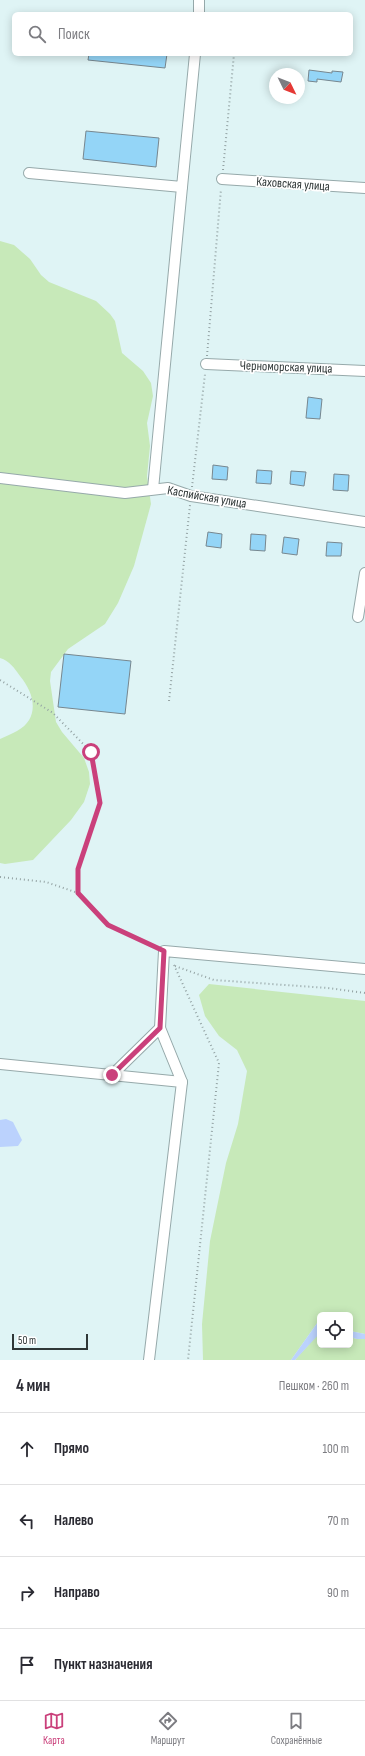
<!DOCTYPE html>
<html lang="ru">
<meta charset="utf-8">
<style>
:root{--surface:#fff;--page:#f2f2f3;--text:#2b2b33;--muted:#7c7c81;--line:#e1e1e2;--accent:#ca407b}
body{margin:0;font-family:"Sofia Sans Condensed",sans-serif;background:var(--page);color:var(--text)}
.controls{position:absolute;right:12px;bottom:12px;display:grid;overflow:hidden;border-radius:6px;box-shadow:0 2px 10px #0003}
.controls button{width:36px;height:36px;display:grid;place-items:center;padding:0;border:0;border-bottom:1px solid var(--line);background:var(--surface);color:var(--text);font:20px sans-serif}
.compass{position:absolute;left:269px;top:68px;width:36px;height:36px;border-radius:50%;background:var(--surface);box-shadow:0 2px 10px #0003;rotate:133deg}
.scale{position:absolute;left:12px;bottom:10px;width:76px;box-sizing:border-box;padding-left:4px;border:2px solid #2f3737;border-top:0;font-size:11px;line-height:14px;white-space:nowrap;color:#2f3737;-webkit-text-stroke:3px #fff;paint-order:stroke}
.stop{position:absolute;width:12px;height:12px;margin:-9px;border:3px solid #ca407b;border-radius:50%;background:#fff}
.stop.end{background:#ca407b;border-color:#fff;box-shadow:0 1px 4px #0008}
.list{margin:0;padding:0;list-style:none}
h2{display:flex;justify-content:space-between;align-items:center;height:52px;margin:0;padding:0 16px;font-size:17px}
h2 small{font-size:13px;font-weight:400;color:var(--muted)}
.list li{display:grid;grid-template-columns:26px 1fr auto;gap:12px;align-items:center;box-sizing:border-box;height:72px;padding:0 16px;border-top:1px solid var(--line)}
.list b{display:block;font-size:15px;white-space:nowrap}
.list em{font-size:13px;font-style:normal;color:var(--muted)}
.icon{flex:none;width:22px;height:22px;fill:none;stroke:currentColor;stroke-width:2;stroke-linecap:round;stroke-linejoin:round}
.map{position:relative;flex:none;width:365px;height:1360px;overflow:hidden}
.search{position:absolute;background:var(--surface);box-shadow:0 2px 10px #0003;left:12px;right:12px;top:12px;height:44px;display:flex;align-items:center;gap:10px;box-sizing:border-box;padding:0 14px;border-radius:6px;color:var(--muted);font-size:15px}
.sheet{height:340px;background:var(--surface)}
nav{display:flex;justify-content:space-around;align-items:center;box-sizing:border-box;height:56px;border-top:1px solid var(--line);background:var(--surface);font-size:11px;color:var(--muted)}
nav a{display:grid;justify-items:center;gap:2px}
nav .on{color:var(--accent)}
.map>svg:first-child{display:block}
</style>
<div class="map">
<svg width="365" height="1360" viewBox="0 0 365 1360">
<rect width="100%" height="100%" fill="#dff4f5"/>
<g fill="#c7e9b9">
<path d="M0,241L14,245L30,259L41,275L49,282L96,301L110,314L115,321L122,353L143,371L151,383L153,396L147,423L150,446L147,476L151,504L134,566L118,603L105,624L68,649L51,672L50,681L56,722L62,732L84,758L89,772L90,784L84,802L71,820L33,860L5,864L0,863V739C6,736 12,734 17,731C40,718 35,694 20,676C14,668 10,661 0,658Z"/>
<path d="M209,984L365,1001V1334L350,1331V1315H320V1319L291,1360H203L202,1324L210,1241L226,1163L238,1124L247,1071L237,1050L219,1036L205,1016L199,995Z"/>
<path d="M319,1333L320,1345H350V1337L357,1339H365V1360H295Z"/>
</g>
<g fill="#bbd2fd">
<path d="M6,1119L13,1122L22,1140L18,1146L0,1147V1120Z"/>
<path d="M320,1319V1333L295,1360H291Z"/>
<path d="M350,1331L365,1334V1339H357L350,1337Z"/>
</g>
<g fill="#94d5f7" stroke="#77878f">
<path d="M89,54H167L165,68L88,60Z"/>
<path d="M309,70L332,73V71L343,72L341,82L317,79V82L308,81Z"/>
<path d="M86,131L159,138L156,167L83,159Z"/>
<path d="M308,397L322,399L320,419L306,418Z"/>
<path d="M213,465L228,467L227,480L212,479Z"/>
<path d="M257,470L272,471L271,484L256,483Z"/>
<path d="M291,471L306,472L304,486L290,484Z"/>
<path d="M334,474L349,475L348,491L333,490Z"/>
<path d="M208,532L222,534L221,548L206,546Z"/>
<path d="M251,534L266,535L265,551L250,550Z"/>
<path d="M284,537L299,539L297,555L282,553Z"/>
<path d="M327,542L342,543L341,556H326Z"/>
<path d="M64,654L131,661L125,714L58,707Z"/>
</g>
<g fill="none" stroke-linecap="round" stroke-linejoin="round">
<g stroke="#96a9aa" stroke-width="12">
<g id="minor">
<path d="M199,14V0"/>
<path d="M29,173L182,187L195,54"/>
<path d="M222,179L365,188"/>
<path d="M206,364L365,371"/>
<path d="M0,478L125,493L168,488L191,496L365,522"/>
<path d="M153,489L182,187"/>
<path d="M358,617L365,573"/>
<path d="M160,1028L164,951L365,969"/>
<path d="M0,1064L182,1082L149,1360"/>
<path d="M112,1075L160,1028L182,1082"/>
</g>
</g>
<g stroke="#94a3a4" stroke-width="2" stroke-dasharray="1 3" stroke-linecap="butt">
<path d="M223,170L234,54"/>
<path d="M207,356L221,189"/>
<path d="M192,487L205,374"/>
<path d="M0,680L53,713L91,752L100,803L78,869V893L108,925L156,947"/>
<path d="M169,701L190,505"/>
<path d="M0,877L46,882L78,893"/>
<path d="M174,965L219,1063L188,1360"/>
<path d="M175,966L214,980L328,988L365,993"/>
</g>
<use href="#minor" stroke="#fff" stroke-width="10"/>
</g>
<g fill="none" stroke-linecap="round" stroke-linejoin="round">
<path stroke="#ca407b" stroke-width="5" d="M91,752L100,803L78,869V893L108,925L164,951L160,1028L112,1075"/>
</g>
<g text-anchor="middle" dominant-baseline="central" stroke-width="3.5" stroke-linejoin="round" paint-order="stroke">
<g font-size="13" fill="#2f3737" stroke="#fff">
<text transform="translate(293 184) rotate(4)">Каховская улица</text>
<text transform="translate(286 367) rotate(2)">Черноморская улица</text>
<text transform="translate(207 497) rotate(10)">Каспийская улица</text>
</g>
</g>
</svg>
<div class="controls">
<button><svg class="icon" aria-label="locate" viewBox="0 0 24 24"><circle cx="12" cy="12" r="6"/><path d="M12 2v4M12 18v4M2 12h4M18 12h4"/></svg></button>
</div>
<svg class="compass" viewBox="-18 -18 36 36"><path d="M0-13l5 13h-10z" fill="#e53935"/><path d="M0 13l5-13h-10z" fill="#7c7c81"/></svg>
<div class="scale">50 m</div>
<div class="stop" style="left:91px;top:752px"></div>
<div class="stop end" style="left:112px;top:1075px"></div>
<div class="search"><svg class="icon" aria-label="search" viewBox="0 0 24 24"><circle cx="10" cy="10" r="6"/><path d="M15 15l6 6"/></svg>Поиск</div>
</div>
<section class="sheet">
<h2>4 мин<small>Пешком · 260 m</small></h2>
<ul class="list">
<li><svg class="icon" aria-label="ahead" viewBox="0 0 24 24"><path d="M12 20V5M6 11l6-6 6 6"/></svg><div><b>Прямо</b></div><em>100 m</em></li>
<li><svg class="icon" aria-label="left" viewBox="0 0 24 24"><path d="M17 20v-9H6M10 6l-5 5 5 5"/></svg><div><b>Налево</b></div><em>70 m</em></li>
<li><svg class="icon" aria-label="right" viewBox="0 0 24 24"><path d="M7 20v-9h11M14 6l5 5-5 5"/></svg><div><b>Направо</b></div><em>90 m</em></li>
<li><svg class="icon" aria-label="arrive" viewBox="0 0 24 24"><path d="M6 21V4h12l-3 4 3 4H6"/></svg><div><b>Пункт назначения</b></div></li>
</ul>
</section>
<nav>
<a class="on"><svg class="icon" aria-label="map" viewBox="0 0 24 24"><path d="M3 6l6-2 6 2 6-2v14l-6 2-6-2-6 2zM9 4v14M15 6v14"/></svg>Карта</a>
<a><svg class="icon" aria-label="directions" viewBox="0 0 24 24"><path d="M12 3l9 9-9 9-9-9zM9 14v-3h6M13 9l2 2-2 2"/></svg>Маршрут</a>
<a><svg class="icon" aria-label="saved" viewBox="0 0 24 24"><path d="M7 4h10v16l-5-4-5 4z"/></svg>Сохранённые</a>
</nav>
